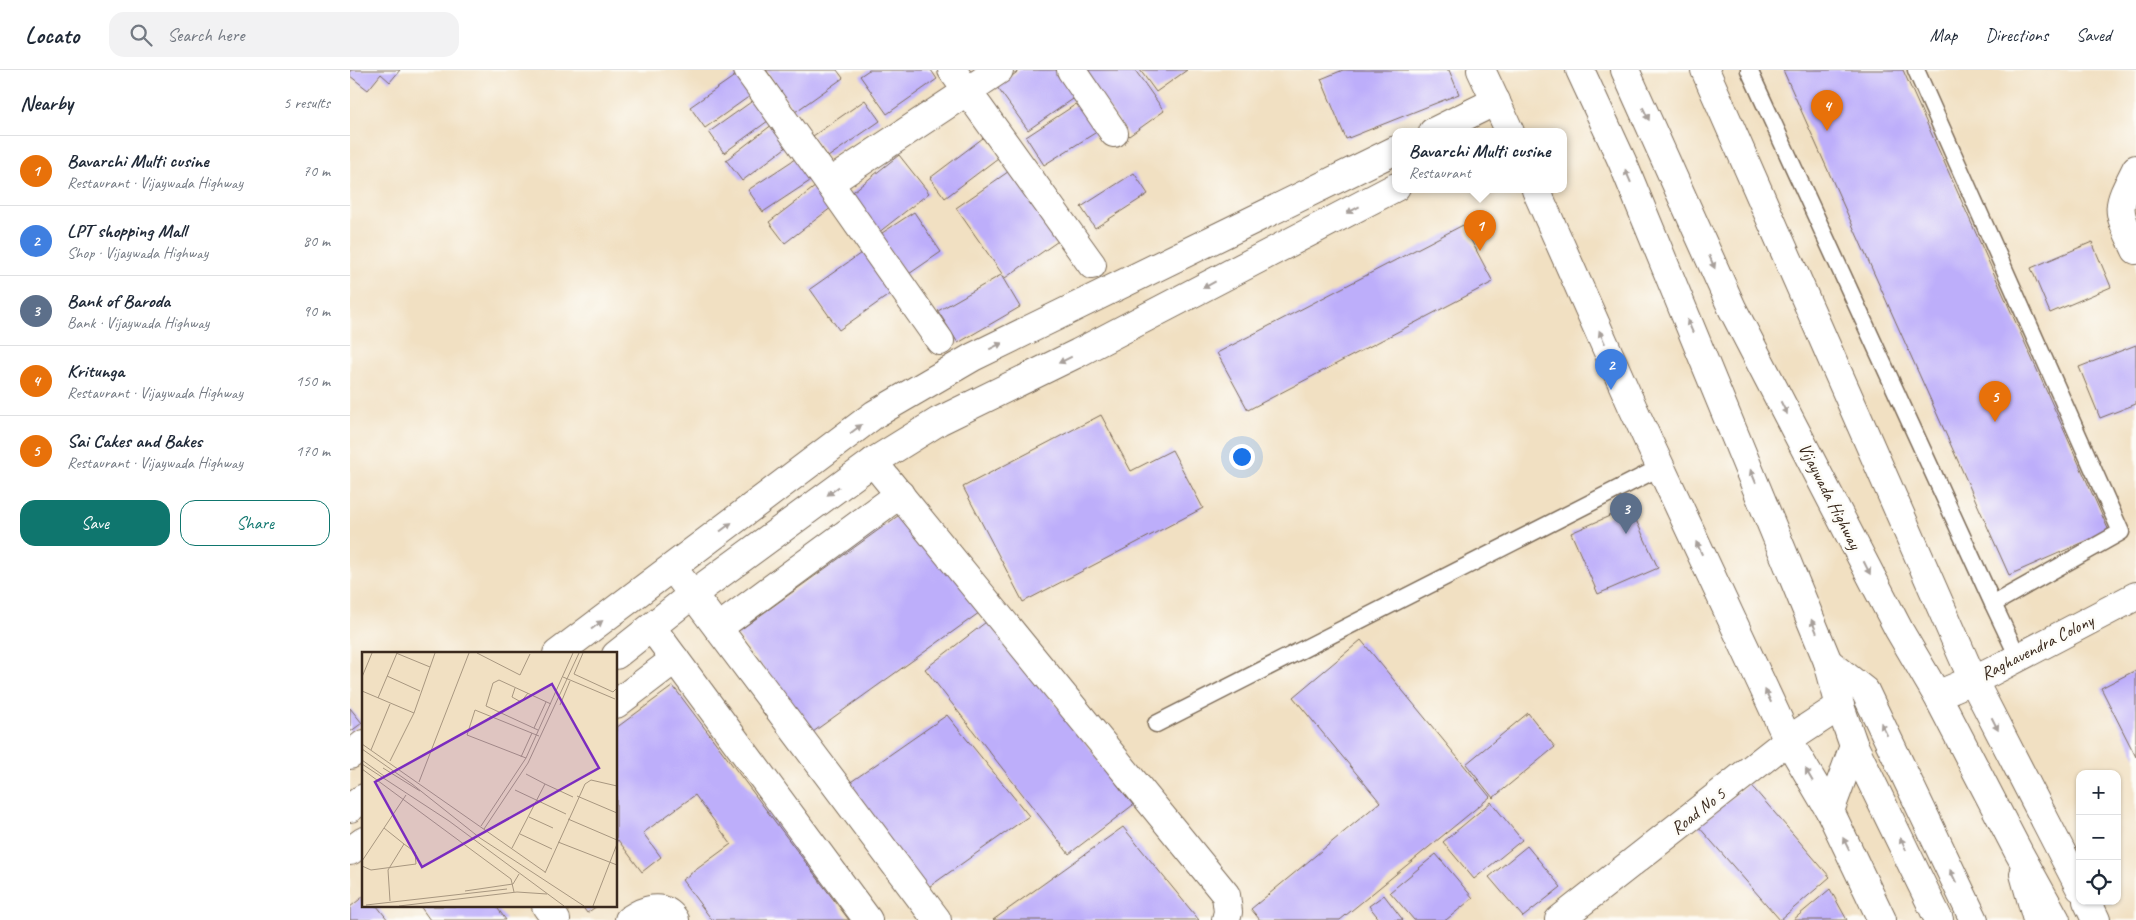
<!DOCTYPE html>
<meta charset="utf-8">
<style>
:root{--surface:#fff;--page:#f2f2f3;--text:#1f2937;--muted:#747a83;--line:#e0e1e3;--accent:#0f766e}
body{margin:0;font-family:Caveat,sans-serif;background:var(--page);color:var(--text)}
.controls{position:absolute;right:15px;bottom:15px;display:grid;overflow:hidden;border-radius:10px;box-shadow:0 1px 4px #0004}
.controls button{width:45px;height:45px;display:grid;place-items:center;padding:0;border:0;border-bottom:1px solid var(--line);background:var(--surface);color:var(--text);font:25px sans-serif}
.you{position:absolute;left:891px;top:386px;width:18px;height:18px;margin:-12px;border:4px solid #fff;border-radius:50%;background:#1a73e8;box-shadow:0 0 0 8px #1a73e833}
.badge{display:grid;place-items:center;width:32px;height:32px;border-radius:50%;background:var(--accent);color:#fff;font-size:16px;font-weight:700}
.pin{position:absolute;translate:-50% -41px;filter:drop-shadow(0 1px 2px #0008)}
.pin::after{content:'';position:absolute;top:26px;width:18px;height:15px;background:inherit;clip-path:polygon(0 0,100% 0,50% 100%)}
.popup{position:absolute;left:1042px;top:58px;width:175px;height:65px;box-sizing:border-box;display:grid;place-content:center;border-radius:10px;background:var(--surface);filter:drop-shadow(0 1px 4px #0005);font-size:16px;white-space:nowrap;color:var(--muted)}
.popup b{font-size:19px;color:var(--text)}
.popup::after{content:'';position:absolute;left:50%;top:100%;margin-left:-10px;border:10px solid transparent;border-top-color:var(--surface)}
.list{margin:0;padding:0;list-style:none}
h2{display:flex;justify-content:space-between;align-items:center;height:65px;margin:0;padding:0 20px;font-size:21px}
h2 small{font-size:16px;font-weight:400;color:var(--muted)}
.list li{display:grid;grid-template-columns:32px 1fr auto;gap:15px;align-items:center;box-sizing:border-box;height:70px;padding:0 20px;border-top:1px solid var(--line)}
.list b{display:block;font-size:19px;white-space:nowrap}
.list p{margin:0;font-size:16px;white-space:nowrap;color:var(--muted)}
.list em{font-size:16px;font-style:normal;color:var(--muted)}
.actions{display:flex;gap:10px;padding:15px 20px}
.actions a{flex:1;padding:11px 0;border:1px solid var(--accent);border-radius:15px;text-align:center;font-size:18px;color:var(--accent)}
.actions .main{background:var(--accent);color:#fff}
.icon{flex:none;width:28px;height:28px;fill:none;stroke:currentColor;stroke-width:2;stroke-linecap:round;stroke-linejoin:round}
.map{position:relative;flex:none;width:1786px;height:850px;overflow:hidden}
header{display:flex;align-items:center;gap:30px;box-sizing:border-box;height:70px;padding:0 25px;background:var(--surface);border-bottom:1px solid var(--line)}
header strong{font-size:24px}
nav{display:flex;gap:28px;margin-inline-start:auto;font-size:18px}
.search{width:350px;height:45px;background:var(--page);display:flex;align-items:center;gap:12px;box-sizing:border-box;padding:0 18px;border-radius:15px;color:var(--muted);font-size:19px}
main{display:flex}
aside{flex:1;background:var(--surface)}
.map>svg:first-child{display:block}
</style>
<header>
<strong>Locato</strong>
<div class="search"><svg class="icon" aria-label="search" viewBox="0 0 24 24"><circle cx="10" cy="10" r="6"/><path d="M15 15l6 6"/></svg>Search here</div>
<nav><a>Map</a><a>Directions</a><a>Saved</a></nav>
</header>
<main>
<aside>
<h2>Nearby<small>5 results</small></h2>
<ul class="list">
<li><span class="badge" style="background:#e8710a">1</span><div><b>Bavarchi Multi cusine</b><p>Restaurant · Vijaywada Highway</p></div><em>70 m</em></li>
<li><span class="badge" style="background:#3f7fe0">2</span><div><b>LPT shopping Mall</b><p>Shop · Vijaywada Highway</p></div><em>80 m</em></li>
<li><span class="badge" style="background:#5c6f8a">3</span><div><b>Bank of Baroda</b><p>Bank · Vijaywada Highway</p></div><em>90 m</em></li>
<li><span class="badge" style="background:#e8710a">4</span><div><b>Kritunga</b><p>Restaurant · Vijaywada Highway</p></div><em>150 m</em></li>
<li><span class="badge" style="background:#e8710a">5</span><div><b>Sai Cakes and Bakes</b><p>Restaurant · Vijaywada Highway</p></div><em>170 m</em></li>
</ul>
<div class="actions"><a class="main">Save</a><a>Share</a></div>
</aside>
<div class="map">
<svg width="1786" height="850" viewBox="0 0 1786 850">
<rect width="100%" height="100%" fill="#fdfcf7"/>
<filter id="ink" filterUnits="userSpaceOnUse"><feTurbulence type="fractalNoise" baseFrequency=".02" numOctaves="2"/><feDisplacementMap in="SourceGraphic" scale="10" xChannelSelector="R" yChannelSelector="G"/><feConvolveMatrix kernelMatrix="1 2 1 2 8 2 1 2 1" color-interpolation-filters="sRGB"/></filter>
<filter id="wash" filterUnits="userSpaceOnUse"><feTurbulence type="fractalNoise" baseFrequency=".0096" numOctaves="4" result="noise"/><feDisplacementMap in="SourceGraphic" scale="20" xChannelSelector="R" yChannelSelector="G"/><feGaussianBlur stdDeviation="1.12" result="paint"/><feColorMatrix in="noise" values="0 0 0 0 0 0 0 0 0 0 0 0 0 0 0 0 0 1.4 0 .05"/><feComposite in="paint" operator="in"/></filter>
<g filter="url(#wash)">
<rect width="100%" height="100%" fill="#f1e0c2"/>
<g id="blocks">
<g fill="#bdaefa">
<path d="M0,0H50L40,12L31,4L18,20L0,6Z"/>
<path d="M416,0H487L493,8L445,42Z"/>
<path d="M519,0H581L587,9L537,44L510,6Z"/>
<path d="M670,0H707L726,27L678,60L647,17Z"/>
<path d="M732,0H785L814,41L779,66Z"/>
<path d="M790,0H837L806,22Z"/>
<path d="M993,0H1099L1109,24L996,69L971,9Z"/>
<path d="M1433,0H1553L1759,461L1659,505Z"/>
<path d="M389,3L404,23L355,58L340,37Z"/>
<path d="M408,27L422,48L374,83L359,62Z"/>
<path d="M734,29L753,58L694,95L676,67Z"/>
<path d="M515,30L530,51L478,87L463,66Z"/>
<path d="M427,51L443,72L392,111L376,90Z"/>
<path d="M633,68L648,88L595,128L580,108Z"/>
<path d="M451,85L466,107L413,142L398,120Z"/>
<path d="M549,85L579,123L528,163L499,125Z"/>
<path d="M665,97L714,167L655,208L606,138Z"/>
<path d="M784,103L798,124L745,158L731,137Z"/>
<path d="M470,113L486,134L435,173L419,152Z"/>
<path d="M564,142L591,182L556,206L529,165Z"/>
<path d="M1113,155L1143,212L898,340L867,283Z"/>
<path d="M1742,172L1761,217L1700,243L1681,198Z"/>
<path d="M514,181L543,222L489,260L460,219Z"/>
<path d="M651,205L670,237L608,273L588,241Z"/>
<path d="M1786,275V334L1750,348L1729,297Z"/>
<path d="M751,345L781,401L822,380L853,438L673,532L613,417Z"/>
<path d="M1280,437L1308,498L1248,524L1221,463Z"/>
<path d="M556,440L633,540L463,662L386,563Z"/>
<path d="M640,549L783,735L719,784L575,599Z"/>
<path d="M1011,570L1140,727L990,850H910L901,839L1030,732L943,627Z"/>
<path d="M1786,600V687L1751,618Z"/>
<path d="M323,616L499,850H362L332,810L381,774L345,725L293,763L311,787L292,802L268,770L266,772V658Z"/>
<path d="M0,638L12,653L0,662Z"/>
<path d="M1178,643L1205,677L1143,728L1116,694Z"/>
<path d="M597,645L679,746L576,819L495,716Z"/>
<path d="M1399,713L1480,807L1430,850L1348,756Z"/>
<path d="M1141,732L1172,770L1124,809L1093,772Z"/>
<path d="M773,757L849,850H643Z"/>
<path d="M1177,776L1211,817L1173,847L1139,807Z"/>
<path d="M1086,784L1123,828L1096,850H1064L1040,822Z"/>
<path d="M1480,819L1497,850H1443Z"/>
<path d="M1034,825L1053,850H1030L1019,836Z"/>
<path d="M14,826V836H27L38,850H0V837Z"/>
<path d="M70,836H146L156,850H80Z"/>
<path d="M232,836H247L237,843Z"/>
</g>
</g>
</g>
<g filter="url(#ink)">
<use href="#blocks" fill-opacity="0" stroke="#7b6a57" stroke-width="1"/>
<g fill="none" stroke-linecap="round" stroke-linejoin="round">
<g stroke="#7b6a57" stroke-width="19">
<g id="lane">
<path d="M1399,0L1643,534L1771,462L1566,0"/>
<path d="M1643,534L1668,587"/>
<path d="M806,654L1311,397"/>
</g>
</g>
<g stroke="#7b6a57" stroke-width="30">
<g id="street">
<path d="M398,0L479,113L649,0"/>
<path d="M602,0L742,195"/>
<path d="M721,0L764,63"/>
<path d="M1083,62L1146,31"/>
<path d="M1786,99C1765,141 1766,137 1786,180"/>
<path d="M479,113L590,271"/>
<path d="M523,392L876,825L878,842L876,850"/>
<path d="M331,509L587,850"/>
<path d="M302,558L518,850"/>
<path d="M368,558L550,424"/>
<path d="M207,584L525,344L623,287L1046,80"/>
<path d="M266,585L343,524L523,392L589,351L728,283L1046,117"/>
<path d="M266,634L325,589"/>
<path d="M0,685L14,674"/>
<path d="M0,738L14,728"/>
<path d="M0,781L14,771"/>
<path d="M196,836L206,850"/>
<path d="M279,850C294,840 313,832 325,850"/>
<path d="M1209,850L1438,670L1490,636"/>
</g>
</g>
<g stroke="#7b6a57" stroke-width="30">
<g id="secondary">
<path d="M1131,0L1160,62"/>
<path d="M1355,0L1623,610L1730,818"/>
<path d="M1186,120L1283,338L1438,670L1480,741L1532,850"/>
<path d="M1587,625L1639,603L1786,526"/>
<path d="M1737,831L1746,850"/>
</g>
</g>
<g stroke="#7b6a57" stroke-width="30">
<g id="primary">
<path d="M1478,592L1515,621L1624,850"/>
<path d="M1674,804L1687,850"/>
</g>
</g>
<g stroke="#7b6a57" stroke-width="30">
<g id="highway">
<path d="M1230,0L1272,91L1478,592L1490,636L1504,676L1589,850"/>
<path d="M1275,0L1382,238L1549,560L1587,625L1669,783L1706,850"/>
<path d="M1480,741L1504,676"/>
</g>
</g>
<use href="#lane" stroke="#fff" stroke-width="16"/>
<use href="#street" stroke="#fff" stroke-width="28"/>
<use href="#secondary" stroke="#fff" stroke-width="28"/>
<use href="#primary" stroke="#fff" stroke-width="28"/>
<use href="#highway" stroke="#fff" stroke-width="28"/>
</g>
<defs><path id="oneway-solid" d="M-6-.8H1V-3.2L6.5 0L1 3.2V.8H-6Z" transform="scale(1.25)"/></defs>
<g fill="#a79f9a">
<use href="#oneway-solid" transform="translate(1296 44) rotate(64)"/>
<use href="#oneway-solid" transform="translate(1278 106) rotate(-113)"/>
<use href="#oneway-solid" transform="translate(1003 140) rotate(152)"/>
<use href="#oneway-solid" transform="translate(1362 192) rotate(66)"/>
<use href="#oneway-solid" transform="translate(859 215) rotate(152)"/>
<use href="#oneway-solid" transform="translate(1340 256) rotate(-113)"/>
<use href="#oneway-solid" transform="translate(1252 267) rotate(-114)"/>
<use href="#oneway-solid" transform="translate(646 276) rotate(-26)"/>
<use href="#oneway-solid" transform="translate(715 290) rotate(154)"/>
<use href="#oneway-solid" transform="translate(1434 338) rotate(63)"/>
<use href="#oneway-solid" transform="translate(506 359) rotate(-37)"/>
<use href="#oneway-solid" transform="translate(1403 406) rotate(-112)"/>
<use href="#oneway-solid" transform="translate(483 421) rotate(144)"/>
<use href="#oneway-solid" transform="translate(376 457) rotate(-37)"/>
<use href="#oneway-solid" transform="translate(1349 478) rotate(-115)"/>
<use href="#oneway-solid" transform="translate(1517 498) rotate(63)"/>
<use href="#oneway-solid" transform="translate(247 555) rotate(-37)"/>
<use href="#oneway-solid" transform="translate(1464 556) rotate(-112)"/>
<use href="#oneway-solid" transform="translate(1418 626) rotate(-115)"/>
<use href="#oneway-solid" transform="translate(1645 654) rotate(63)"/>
<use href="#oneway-solid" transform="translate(1534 659) rotate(-116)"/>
<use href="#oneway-solid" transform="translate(1459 705) rotate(-120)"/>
<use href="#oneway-solid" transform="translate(1496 774) rotate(-116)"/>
<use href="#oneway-solid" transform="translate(1553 774) rotate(-115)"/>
<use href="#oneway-solid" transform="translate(1603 806) rotate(-115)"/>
</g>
</g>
<g text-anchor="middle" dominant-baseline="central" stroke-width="5" stroke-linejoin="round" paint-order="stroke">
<g font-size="18" fill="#3b2a1e" stroke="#fdfcf7">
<text transform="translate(1480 426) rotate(63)">Vijaywada Highway</text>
<text transform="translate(1687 577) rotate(-27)">Raghavendra Colony</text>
<text transform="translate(1348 741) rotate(-38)">Road No 5</text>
</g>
</g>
<g transform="translate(12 582)">
<rect width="255" height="255" fill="#f1e0c2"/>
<path fill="none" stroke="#a89780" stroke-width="1" d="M34,1L68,15M115,1L158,23L168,2M221,1L212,22L251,40L255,36M25,24L58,39M0,25L10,1M201,25L253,47M153,36L150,45L159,50L166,41M0,39L52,61M16,46L35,1M198,53L208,29M172,76L184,50M176,78L124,54L131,31L137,28L189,52M0,92L183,220M0,97L50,132L118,186L222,254M9,98L28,52M159,105L170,81M164,106L105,83L113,58L177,84M0,108L22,124M28,109L52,61L73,1M0,112L87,169L202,254M21,116L58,139M0,117L149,227L152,240M164,122L183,132M57,130L107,1M153,138L204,162M215,144L255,161M167,165L191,176M206,167L255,188M119,174L164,106L211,1M22,176L42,192L26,218L28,249M122,177L166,111L217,1M158,182L190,197M196,190L255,213M150,196L183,132L211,145M0,209L44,143M0,214L9,218L54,212L53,200L42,192M183,221L223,132L229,128L255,134M103,239L151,232L157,222M4,253L145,237M37,254L155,240L185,242M231,254L255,192"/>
<path fill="#7b2cbf" fill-opacity="0.15" stroke="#7b2cbf" stroke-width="2.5" d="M190,32L237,116L60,215L13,130Z"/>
<rect width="255" height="255" fill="none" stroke="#3b2a1e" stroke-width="2.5"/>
</g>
</svg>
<div class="controls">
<button>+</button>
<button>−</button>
<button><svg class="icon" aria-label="locate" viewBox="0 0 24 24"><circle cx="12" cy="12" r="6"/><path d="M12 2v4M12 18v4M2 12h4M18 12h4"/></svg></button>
</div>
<div class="you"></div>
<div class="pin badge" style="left:1130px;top:181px;background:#e8710a">1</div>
<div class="popup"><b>Bavarchi Multi cusine</b>Restaurant</div>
<div class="pin badge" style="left:1261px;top:320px;background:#3f7fe0">2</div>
<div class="pin badge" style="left:1276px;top:464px;background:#5c6f8a">3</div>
<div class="pin badge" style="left:1477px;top:61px;background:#e8710a">4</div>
<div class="pin badge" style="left:1645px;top:352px;background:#e8710a">5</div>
</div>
</main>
